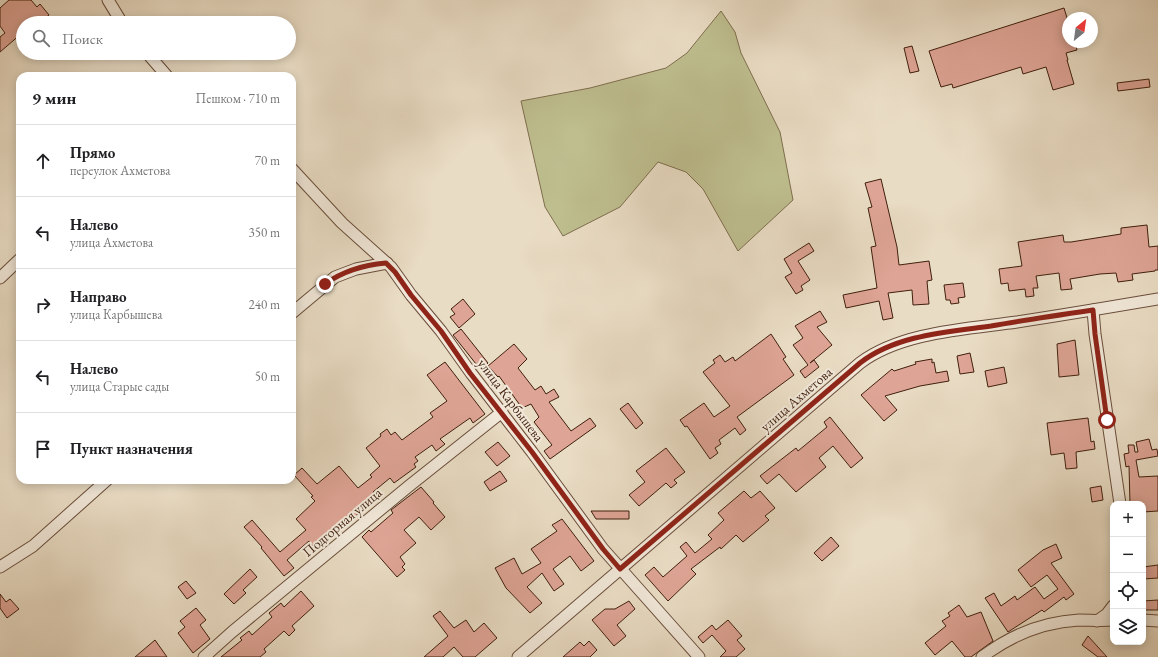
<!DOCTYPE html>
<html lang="ru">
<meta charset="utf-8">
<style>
:root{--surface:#fff;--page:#f6f6f6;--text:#202124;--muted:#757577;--line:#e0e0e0}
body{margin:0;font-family:"EB Garamond",serif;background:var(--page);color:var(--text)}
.controls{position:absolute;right:12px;bottom:12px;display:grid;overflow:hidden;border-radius:8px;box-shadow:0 2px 10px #0003}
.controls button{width:36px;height:36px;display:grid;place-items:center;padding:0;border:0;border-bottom:1px solid var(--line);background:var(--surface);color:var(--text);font:20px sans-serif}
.compass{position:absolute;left:1062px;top:12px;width:36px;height:36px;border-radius:50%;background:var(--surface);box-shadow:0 2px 10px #0003;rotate:29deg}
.stop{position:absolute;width:12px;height:12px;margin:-9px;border:3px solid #8f2418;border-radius:50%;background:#fff}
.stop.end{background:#8f2418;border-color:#fff;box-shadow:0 1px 4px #0008}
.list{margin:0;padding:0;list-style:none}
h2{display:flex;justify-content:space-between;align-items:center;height:52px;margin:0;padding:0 16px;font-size:17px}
h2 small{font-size:13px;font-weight:400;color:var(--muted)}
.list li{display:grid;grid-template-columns:26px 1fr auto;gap:12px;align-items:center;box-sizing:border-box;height:72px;padding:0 16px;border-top:1px solid var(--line)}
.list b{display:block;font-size:15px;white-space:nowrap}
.list p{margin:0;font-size:13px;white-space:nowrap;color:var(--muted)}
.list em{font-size:13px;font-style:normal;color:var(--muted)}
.icon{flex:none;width:22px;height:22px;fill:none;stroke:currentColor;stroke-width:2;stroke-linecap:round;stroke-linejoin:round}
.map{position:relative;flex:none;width:1158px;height:657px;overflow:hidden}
.search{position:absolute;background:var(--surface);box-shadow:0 2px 10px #0003;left:16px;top:16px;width:280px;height:44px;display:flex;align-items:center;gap:10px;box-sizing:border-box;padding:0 14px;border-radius:22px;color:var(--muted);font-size:15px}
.panel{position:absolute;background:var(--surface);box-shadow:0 2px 10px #0003;left:16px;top:72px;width:280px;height:412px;border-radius:12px}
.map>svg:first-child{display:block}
</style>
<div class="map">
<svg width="1158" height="657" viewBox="0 0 1158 657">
<rect width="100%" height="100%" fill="#e9dcc4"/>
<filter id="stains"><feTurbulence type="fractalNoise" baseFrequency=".005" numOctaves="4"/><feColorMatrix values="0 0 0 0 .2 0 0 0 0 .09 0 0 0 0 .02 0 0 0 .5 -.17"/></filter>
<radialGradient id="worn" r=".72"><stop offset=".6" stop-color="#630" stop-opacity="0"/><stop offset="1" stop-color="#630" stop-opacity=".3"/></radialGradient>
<path fill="#bebe8f" stroke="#7f6e4e" d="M721,11L735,32L741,53L780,132L793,200L738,251L703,189L686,172L658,162L620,207L563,236L545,207L521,101L590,88L666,68L687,53Z"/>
<g fill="#dea495" stroke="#401f0d">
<path d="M9,0H31L37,7L40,4L49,15L39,23H23V27L18,31L21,34L0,52V37L5,33L0,26V8Z"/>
<path d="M1064,8L1068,21V42H1075L1077,50L1066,53L1068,60H1067L1074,84L1053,90L1046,67L1023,74L1021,67L953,88L952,84L941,87L929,51Z"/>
<path d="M912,46L919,71L910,73L904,48Z"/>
<path d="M1149,79L1150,87L1118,91L1117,83Z"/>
<path d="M881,179L897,247L899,265L929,261L932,280L927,281L929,304L913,305L912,290L888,293L893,318L883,320L879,301L846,308L843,295L877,288L871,247L876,246L868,208L872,207L865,183Z"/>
<path d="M1147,225L1149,247L1158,246V270H1155V271L1132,274L1133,280L1118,282L1116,273L1100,274L1070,279L1072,289L1061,290L1059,273L1036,276L1038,288H1033L1034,296L1026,297L1025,289L1009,291L1008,283L1001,284L999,269L1022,266L1018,242L1063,235L1064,242H1071L1121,234V228Z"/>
<path d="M809,243L814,251L798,261L810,280L801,286L803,290L796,294L785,277L792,273L784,259Z"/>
<path d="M963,283L965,297L958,298L959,303L951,304L950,300H946L944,285Z"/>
<path d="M463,299L475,314L459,328L450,317L455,314L451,309Z"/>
<path d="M820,311L827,322L817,327L832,345L810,363L814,360L819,367L805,378L800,371L808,365L793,345L803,338L795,326Z"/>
<path d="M461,329L488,363L480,369L453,335Z"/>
<path d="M771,334L786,357L783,359L794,375L737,417L746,430L740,435L735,428L719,440L721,444L715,448L718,453L710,459L687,426L685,427L680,420L704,403L714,417L730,406L703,372L715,363L713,360L720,355L725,362L733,357L735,361Z"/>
<path d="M1075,340L1079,375L1059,377L1057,344Z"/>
<path d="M514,344L527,359L518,368L535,390L541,386L546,394L554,389L559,397L549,402L571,431L590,418L596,426L550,459L544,451L552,445L534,422L539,417L531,404L522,408L499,376L498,377L488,366Z"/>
<path d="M970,353L974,372L960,374L957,356Z"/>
<path d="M932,359V363L934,362L936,373L947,371L949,381L920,386L885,396L897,410L884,421L861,395L892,369L894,371L916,364L915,362Z"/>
<path d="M445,362L485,414L473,423L470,418L440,439L445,444L436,451L432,445L415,457L418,461L414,464L416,467L394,483L390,478L373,492L376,496L359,509L361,511L341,529L340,528L321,546L320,545L315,549L309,541L287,560L294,568L284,576L261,548L262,547L244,527L252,520L280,552L306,530L296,519L315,501L311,497L313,496L294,475L302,468L317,484L339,466L358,488L372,477L370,475L380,466L366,448L381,436L380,434L387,429L391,435L395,432L402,440L433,417L430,413L447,401L427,375Z"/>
<path d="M1004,367L1007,383L988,387L985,371Z"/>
<path d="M628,403L643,423L636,429L620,409Z"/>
<path d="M830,417L863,458L851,468L833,446L819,458L826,467L796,492L779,474L767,484L760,476L796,448L798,451L827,427L824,422Z"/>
<path d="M1088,418L1091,442L1094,441L1095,449L1076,452L1077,468L1066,469L1064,453L1051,455L1047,423Z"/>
<path d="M1149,439L1152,450L1157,449L1158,456L1136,460L1139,477L1158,476V511L1143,512V504H1130L1129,466L1126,467L1124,454L1129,453L1128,445H1134L1135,452H1138L1136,442Z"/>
<path d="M498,442L510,456L497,466L485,452Z"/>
<path d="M666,448L685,472L674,480L677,483L671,488L666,483L639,506L629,495L645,482L636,471Z"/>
<path d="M500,471L507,481L490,491L484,482Z"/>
<path d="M1101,486L1103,500L1092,502L1090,488Z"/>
<path d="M421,487L434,502L433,503L445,517L431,530L419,517L404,530L416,543L400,557L405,564L402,567L405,570L397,577L362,537L369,530L371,532L393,513L391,510Z"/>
<path d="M744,491L751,498L760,491L775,508L765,516L769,520L743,542L736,535L721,549L720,547L691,569L696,574L668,601L645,575L654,567L663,577L687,556L680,547L686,542L695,553L712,539L708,535L724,520L718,513Z"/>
<path d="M591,511H629V519H596Z"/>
<path d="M562,519L594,561L581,571L570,556L553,569L564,584L554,591L542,573L527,587L542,603L530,613L506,588L495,568L514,558L522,574L541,563L531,549L557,531L552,525Z"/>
<path d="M831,537L839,546L822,561L814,553Z"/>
<path d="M1056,544L1062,558L1051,563L1074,594L1066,600L1064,597L1044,612L1042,610L1008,632L985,598L994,593L1001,606L1015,596L1017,600L1035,587L1044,599L1058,589L1047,575L1031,587L1018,570L1043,550Z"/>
<path d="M1158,565V578L1143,579V567Z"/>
<path d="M250,569L257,577L243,590L246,593L234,604L224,594Z"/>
<path d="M186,581L196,593L187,599L178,587Z"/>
<path d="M301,591L314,606L292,626L295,630L289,636L284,631L264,649L266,652L260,657H221L242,640L240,638L249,631L252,635L272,617L269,613L281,603L284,607Z"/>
<path d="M0,594L6,602L10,599L19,609L7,618L0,608Z"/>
<path d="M1158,600V610H1143V601Z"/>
<path d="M629,601L635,609L617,625L626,636L614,646L592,620L605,609H615Z"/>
<path d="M959,605L967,617L981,612L993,641L971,657H965L952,641L935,655L925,643L946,626L942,621L950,616L948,613Z"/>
<path d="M196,608L206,620L200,625L210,639L193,653L178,633L185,627L180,621Z"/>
<path d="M440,611L454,628L466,620L474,632L484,623L497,638L475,657H463L454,647L443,657H424L448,636L433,616Z"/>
<path d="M728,620L742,636L737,640L745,649L736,657H720L726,651L712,635L703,643L698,637L712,625L716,630Z"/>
<path d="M1088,636L1107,657H1098L1082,645Z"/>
<path d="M155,640L167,657H135Z"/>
<path d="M589,641L597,650L590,657H563L580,642L584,646Z"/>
</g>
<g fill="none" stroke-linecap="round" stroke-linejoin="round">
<g stroke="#6a4e3b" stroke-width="13">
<g id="minor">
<path d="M108,0L122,23"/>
<path d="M147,53L167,76"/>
<path d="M292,169L342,223L391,267L411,295L441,331L471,373L532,452L603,549L699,657"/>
<path d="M0,278L20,259"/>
<path d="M1093,310L1095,334L1120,504"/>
<path d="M292,313L335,277L356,269L387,263"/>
<path d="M0,567L33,546L107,480"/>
<path d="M1143,620L1158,621"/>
<path d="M1097,621L1107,614L1113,606"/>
<path d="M204,657L232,632L409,486L502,412"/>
<path d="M518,657L860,363C901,332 967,329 1017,322C1064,315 1111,307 1158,299"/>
<path d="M982,657C1011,635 1042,622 1079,620C1090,620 1102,621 1113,620"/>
</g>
</g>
<use href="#minor" stroke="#f1e8d9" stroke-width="11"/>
</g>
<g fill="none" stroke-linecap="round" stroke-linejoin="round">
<path stroke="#8f2418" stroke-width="5" d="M325,284C343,271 364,265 386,263L395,272L411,295L441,331L470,373L532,452L603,549L620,569L860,363C896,335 947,332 991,326C1025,320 1059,315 1093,310L1095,334L1107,420"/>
</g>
<g text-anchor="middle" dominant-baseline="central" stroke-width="4" stroke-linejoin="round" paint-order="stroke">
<g font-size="14" fill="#401f0d" stroke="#f1e8d9">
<text transform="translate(796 399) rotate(-41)">улица Ахметова</text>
<text transform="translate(511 400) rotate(53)">улица Карбышева</text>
<text transform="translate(342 522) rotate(-40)">Подгорная улица</text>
</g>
</g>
<rect width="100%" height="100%" filter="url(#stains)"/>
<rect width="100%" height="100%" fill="url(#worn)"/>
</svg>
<div class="controls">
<button>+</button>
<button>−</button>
<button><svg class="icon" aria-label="locate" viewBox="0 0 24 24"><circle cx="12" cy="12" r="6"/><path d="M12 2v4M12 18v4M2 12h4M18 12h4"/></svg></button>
<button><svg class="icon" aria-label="layers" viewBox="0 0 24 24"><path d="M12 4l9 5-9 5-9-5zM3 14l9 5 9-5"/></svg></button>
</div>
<svg class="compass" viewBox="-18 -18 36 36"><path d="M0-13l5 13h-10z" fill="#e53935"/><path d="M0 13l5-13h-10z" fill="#757577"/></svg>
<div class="stop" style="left:1107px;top:420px"></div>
<div class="stop end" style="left:325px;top:284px"></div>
<div class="search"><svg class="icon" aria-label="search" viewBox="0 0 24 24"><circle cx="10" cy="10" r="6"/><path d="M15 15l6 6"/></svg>Поиск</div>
<section class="panel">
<h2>9 мин<small>Пешком · 710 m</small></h2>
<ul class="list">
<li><svg class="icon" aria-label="ahead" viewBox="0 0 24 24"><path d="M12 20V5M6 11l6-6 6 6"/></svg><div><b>Прямо</b><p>переулок Ахметова</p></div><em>70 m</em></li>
<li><svg class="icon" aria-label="left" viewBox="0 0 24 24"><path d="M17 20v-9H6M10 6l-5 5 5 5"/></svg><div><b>Налево</b><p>улица Ахметова</p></div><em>350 m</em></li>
<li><svg class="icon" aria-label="right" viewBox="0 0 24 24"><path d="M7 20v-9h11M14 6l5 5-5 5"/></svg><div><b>Направо</b><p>улица Карбышева</p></div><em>240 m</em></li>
<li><svg class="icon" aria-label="left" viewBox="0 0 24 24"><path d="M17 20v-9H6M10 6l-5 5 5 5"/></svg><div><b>Налево</b><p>улица Старые сады</p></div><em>50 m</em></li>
<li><svg class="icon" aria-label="arrive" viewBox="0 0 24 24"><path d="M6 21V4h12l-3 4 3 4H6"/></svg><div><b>Пункт назначения</b></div></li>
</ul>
</section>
</div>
